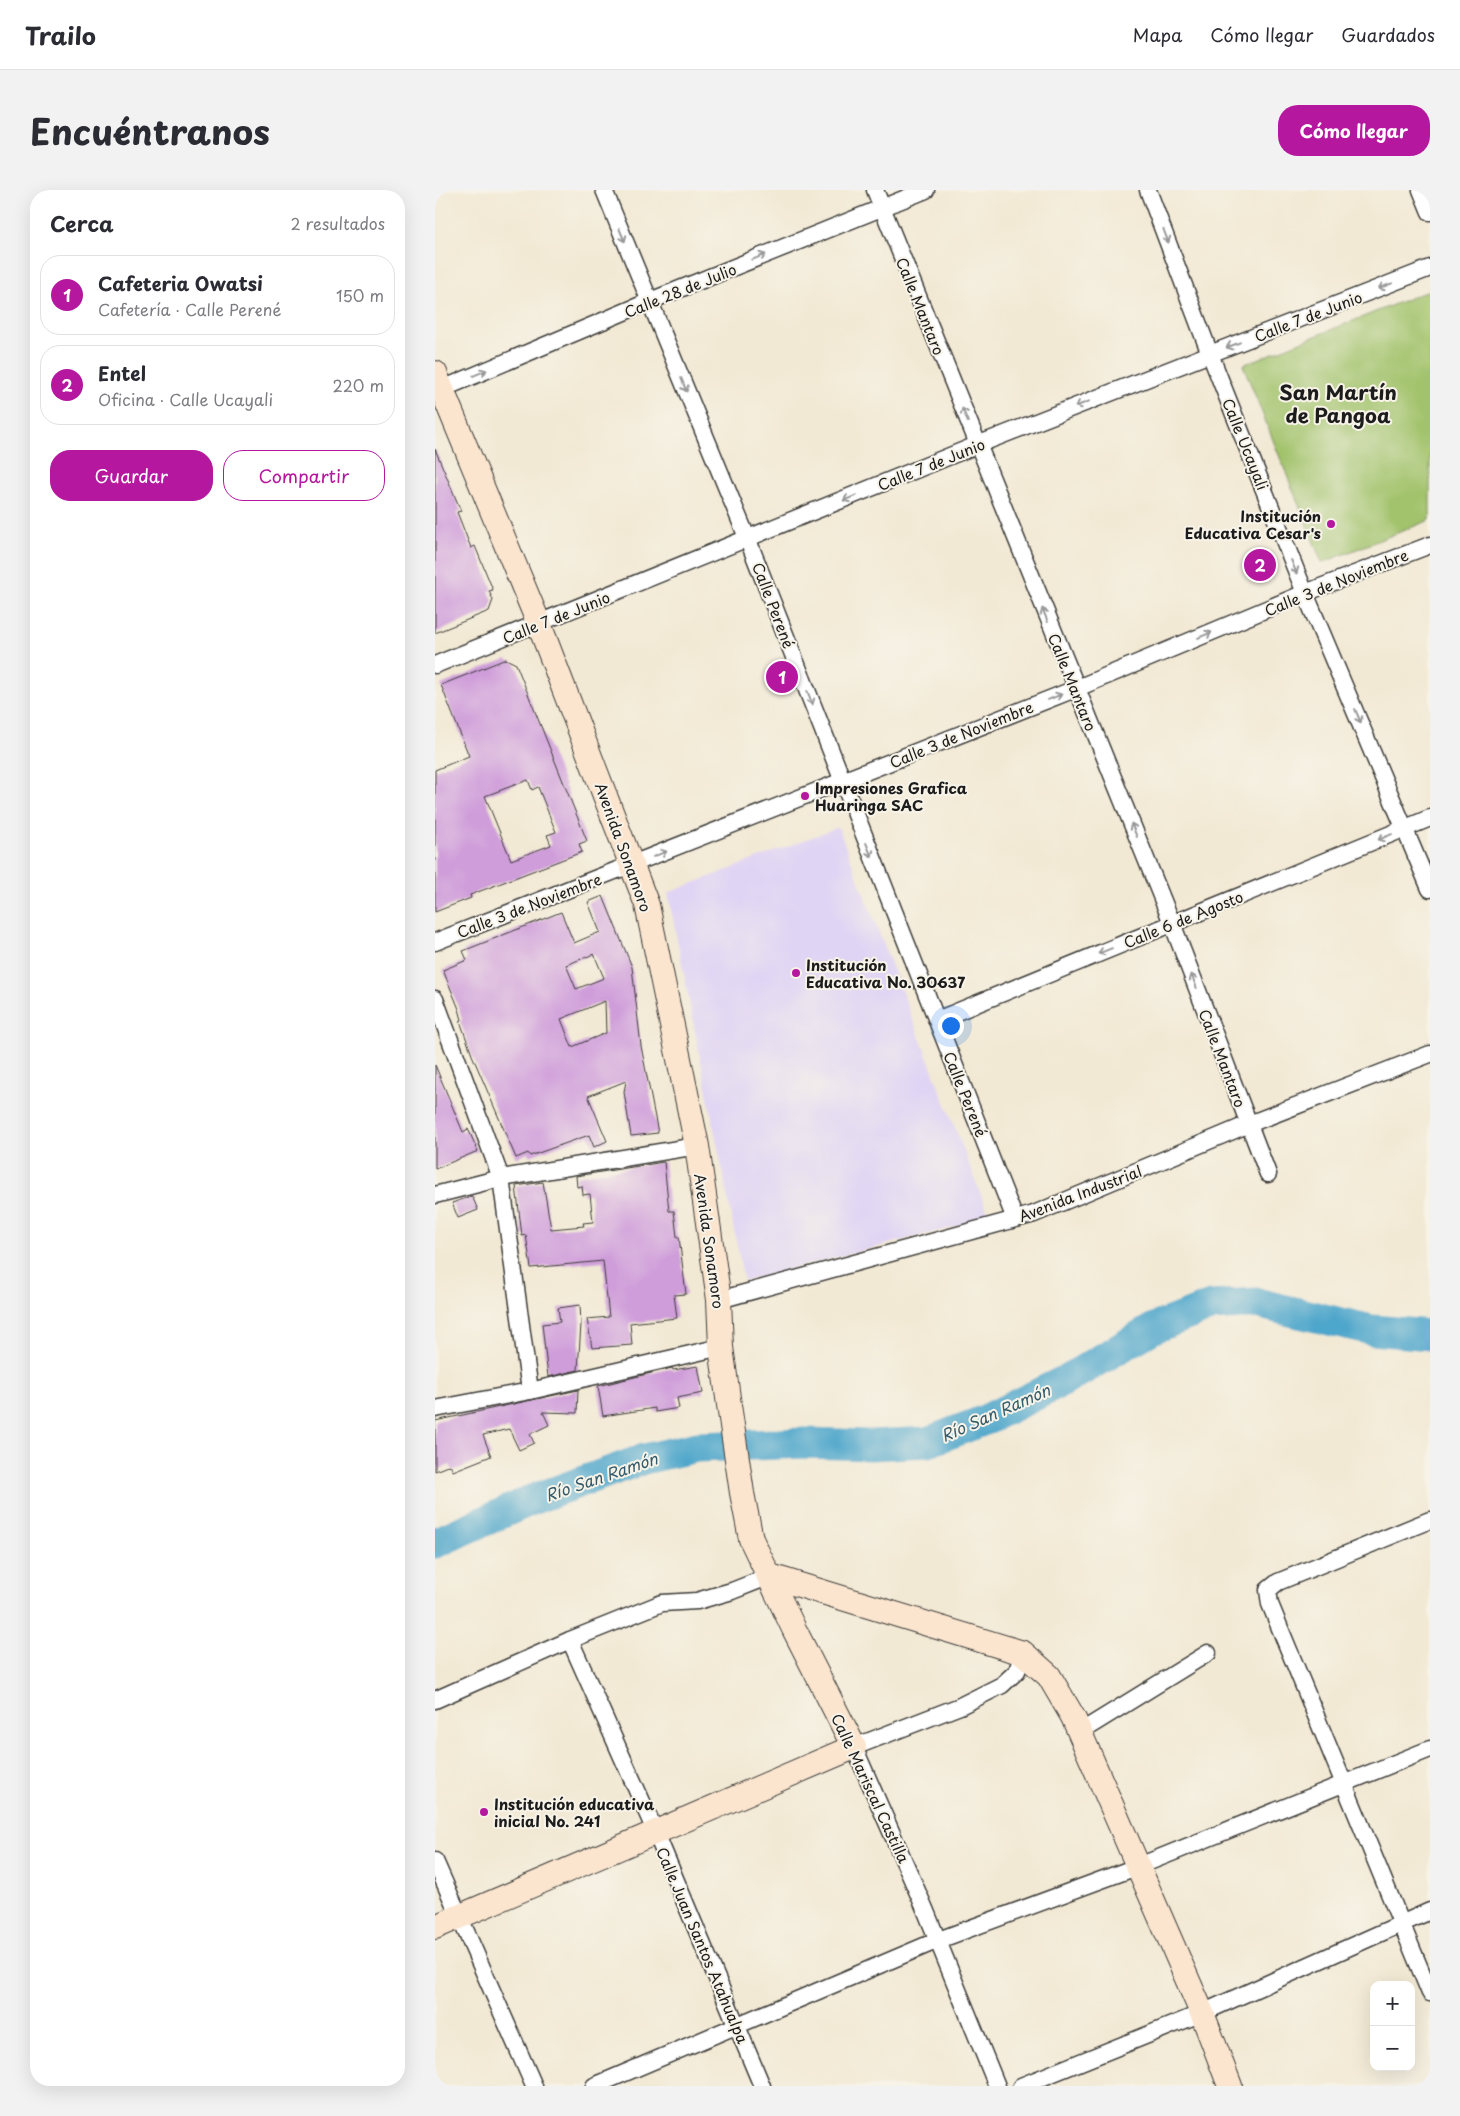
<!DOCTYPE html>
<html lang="es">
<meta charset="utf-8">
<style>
:root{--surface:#fff;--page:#f2f2f3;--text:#2b2b33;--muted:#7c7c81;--line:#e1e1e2;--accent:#b5179e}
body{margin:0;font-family:"Playpen Sans",sans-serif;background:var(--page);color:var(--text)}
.controls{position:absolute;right:15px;bottom:15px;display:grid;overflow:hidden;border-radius:10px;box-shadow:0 5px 20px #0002}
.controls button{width:45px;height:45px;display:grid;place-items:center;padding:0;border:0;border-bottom:1px solid var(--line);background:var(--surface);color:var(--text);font:25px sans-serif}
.you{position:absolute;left:515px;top:835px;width:18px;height:18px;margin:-12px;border:4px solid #fff;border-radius:50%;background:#1a73e8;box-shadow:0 0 0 8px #1a73e833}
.badge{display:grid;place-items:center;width:32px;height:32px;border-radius:50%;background:var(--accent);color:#fff;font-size:16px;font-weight:700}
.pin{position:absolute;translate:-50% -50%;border:2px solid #fff;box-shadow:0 1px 5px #0006}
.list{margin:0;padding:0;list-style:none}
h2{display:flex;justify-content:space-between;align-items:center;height:65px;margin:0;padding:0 20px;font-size:21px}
h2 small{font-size:16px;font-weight:400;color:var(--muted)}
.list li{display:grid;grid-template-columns:32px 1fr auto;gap:15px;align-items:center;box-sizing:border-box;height:80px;margin:0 10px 10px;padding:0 10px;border:1px solid var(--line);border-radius:20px}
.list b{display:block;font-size:19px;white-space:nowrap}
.list p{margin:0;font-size:16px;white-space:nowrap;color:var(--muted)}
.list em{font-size:16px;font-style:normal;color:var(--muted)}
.actions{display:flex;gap:10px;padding:15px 20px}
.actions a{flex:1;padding:11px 0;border:1px solid var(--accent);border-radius:20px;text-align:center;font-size:18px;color:var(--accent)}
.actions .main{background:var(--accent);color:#fff}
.map{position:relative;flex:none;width:995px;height:1896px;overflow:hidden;border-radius:20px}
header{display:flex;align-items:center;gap:30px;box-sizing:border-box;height:70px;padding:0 25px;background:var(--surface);border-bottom:1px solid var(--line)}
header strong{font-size:24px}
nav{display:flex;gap:28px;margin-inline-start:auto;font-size:18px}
.intro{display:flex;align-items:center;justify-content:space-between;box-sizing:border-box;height:120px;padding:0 30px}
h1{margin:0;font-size:35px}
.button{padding:12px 22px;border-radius:20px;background:var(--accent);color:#fff;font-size:18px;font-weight:700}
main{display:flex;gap:30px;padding:0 30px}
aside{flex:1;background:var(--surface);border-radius:20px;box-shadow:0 5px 20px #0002}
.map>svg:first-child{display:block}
</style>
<header>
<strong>Trailo</strong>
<nav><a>Mapa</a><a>Cómo llegar</a><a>Guardados</a></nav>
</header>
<div class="intro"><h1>Encuéntranos</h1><a class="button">Cómo llegar</a></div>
<main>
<aside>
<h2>Cerca<small>2 resultados</small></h2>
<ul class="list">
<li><span class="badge">1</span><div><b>Cafeteria Owatsi</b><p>Cafetería · Calle Perené</p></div><em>150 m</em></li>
<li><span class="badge">2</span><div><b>Entel</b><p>Oficina · Calle Ucayali</p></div><em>220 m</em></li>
</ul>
<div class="actions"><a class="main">Guardar</a><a>Compartir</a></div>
</aside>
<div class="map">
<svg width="995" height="1896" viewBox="0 0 995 1896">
<rect width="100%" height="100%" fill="#f7f3e8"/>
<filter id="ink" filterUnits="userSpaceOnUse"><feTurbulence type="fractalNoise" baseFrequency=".02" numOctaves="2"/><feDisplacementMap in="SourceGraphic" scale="10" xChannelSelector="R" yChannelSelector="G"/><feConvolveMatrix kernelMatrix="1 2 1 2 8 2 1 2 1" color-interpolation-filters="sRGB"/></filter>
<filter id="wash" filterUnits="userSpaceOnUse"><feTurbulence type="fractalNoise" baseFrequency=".0096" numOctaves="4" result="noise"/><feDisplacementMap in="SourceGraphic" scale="20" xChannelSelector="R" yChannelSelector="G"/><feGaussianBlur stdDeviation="1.12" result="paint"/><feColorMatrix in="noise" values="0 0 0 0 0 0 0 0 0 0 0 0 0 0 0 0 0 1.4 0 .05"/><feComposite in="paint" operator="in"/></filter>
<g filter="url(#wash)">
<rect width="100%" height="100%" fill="#f2e9d4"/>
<path fill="#e0d4f4" d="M403,637L555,1028L309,1091L233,703Z"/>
<path fill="#a2c36c" stroke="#5f7044" d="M995,100V330L887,373L808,175Z"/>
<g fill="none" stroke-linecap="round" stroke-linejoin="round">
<path stroke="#4ea6cb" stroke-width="31" d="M0,1353L99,1309L209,1269L262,1257L371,1253L436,1255L493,1252L550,1230L629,1191L719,1138L776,1116L821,1113L937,1140L995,1145"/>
</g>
<g id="blocks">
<g fill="#cf9dda" fill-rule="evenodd">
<path d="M0,259L26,321L22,322L36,358L40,356L58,400L54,401L58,410L54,421L0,443Z"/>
<path d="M71,469L81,474L152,651L144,654L147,662L35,705L36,708L0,722V580L34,566L6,495ZM93,590L97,600L103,597L121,642L112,645L116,655L76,670L50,606Z"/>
<path d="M168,706L197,777L206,856L223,943L196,946L189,902L191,891L153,906L172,951L159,957L154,945L95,966L93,963L81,968L37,865L25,831L27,830L24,819L8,780L32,770L28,761L126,722L139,753L165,742L153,712ZM159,764L169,788L141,799L131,775ZM170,811L171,843L137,857L126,829Z"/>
<path d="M0,875L28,942L33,939L43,961L0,979Z"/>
<path d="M229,972L234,1021H239L242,1047H244L251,1104L239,1105L242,1128L195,1133L197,1155L157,1158L152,1129L174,1127L168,1071L96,1078L91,1045L87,1046L81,996L108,992L116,1039L149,1036L148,1033L158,1032L155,1004L148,1005L147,996L142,997L141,986Z"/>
<path d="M37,1006L43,1020L23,1028L17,1013Z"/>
<path d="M145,1115L146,1134L143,1180L113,1187L107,1134L125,1132L123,1118Z"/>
<path d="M263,1176L268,1203L242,1208L244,1218L220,1222V1218L168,1226L163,1196L237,1178L238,1180Z"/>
<path d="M143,1200L142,1223L108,1222L114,1235L95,1244L99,1253L84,1260L74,1239L48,1245L56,1266L18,1281L15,1275L0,1281V1231Z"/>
</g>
</g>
</g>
<g filter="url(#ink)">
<use href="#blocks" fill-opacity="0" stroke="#3c3b38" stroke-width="1"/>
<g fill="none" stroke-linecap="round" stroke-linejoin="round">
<g stroke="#3c3b38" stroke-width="19">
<g id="street">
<path d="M169,0L313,350L580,1029"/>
<path d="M440,0L737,733L833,984"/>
<path d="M713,0L775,164L870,403L995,699"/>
<path d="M986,0L995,22"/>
<path d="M0,202L215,111L491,0"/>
<path d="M0,475L542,255L995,78"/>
<path d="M0,752L640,499L870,403L995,355"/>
<path d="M0,809L66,988L95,1201"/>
<path d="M502,830L995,628"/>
<path d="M0,1005L66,988L262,956"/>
<path d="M284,1110L599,1024L814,934L995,864"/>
<path d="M0,1219L95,1201L286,1157"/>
<path d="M995,1330L843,1392L833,1400L835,1414L995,1803"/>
<path d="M135,1450L221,1643L327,1896"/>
<path d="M0,1510L135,1450L227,1413L262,1411L297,1401L335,1386"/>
<path d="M645,1542L773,1463"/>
<path d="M0,1671L99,1896"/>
<path d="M159,1896L501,1751L704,1676L995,1559"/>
<path d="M562,1896L490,1719L419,1557L525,1516L567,1495L582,1481L588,1463"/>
<path d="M586,1896L767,1823L995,1721"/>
</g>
</g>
<g stroke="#3c3b38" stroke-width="26">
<g id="secondary">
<path d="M0,183L104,434L212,715L262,956L284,1110L286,1157L294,1215L307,1303L316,1349L359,1439L419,1557L0,1737"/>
<path d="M335,1386L588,1463L614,1486L638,1527L767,1823L795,1896"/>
</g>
</g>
<use href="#street" stroke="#fff" stroke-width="16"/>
<use href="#secondary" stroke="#fbe5cf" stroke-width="24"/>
</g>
<defs><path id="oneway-shaft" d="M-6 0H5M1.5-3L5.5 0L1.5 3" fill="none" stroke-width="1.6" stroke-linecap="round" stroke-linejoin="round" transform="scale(1.25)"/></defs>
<g stroke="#999">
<use href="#oneway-shaft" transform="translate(187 45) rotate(67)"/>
<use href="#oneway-shaft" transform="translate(731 46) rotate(69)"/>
<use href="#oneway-shaft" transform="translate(324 67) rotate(-22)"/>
<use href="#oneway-shaft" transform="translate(950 96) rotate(159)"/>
<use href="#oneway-shaft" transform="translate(798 155) rotate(159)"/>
<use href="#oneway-shaft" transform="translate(45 183) rotate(-23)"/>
<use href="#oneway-shaft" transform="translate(249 195) rotate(68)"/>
<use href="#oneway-shaft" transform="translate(647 214) rotate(159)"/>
<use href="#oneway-shaft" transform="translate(530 225) rotate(-112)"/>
<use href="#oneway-shaft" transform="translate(415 308) rotate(158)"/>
<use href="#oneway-shaft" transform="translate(859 377) rotate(68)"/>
<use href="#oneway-shaft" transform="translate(610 425) rotate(-112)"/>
<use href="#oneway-shaft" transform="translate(770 445) rotate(-23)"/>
<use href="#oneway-shaft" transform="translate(620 507) rotate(-22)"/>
<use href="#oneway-shaft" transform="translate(375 508) rotate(69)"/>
<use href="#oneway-shaft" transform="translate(923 526) rotate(67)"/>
<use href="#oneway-shaft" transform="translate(699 640) rotate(-112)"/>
<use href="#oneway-shaft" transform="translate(950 647) rotate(158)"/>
<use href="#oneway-shaft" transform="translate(434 660) rotate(68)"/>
<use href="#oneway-shaft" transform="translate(225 664) rotate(-22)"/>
<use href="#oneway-shaft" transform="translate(670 761) rotate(158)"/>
<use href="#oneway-shaft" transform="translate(759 791) rotate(-111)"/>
</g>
</g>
<g fill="#b5179e" stroke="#f7f3e8" stroke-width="2">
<circle cx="896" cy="334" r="5"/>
<circle cx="370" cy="606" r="5"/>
<circle cx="361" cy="783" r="5"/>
<circle cx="49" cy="1622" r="5"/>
</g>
<g text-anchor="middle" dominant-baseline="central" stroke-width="4" stroke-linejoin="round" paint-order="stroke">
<g font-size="15" fill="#1c1c1c" stroke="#f7f3e8">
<text transform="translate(245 100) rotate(-22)">Calle 28 de Julio</text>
<text transform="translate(486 116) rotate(68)">Calle Mantaro</text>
<text transform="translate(873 126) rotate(-21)">Calle 7 de Junio</text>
<text transform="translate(811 254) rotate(68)">Calle Ucayali</text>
<text transform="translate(496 274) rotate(-22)">Calle 7 de Junio</text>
<text transform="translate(901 392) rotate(-22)">Calle 3 de Noviembre</text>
<text transform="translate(339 415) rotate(69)">Calle Perené</text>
<text transform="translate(121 427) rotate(-22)">Calle 7 de Junio</text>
<text transform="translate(638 492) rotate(68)">Calle Mantaro</text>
<text transform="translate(526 544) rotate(-22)">Calle 3 de Noviembre</text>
<text transform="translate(189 657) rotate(70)">Avenida Sonamoro</text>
<text transform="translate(94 715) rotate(-21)">Calle 3 de Noviembre</text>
<text transform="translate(748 729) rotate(-22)">Calle 6 de Agosto</text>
<text transform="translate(788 868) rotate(69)">Calle Mantaro</text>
<text transform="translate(531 904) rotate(68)">Calle Perené</text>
<text transform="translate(645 1003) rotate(-21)">Avenida Industrial</text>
<text transform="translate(275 1051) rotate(82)">Avenida Sonamoro</text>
<text transform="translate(436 1598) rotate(65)">Calle Mariscal Castilla</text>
<text transform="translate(268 1755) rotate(67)">Calle Juan Santos Atahualpa</text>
</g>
<g font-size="15" font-weight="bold" fill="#1c1c1c" stroke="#f7f3e8" text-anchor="start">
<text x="886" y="325" text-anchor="end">Institución<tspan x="886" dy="17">Educativa Cesar's</tspan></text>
<text x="380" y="597">Impresiones Grafica<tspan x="380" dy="17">Huaringa SAC</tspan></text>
<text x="371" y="774">Institución<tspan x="371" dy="17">Educativa No. 30637</tspan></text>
<text x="59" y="1613">Institución educativa<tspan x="59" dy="17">inicial No. 241</tspan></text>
</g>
<g font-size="16" font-style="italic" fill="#325a6b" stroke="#f7f3e8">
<text transform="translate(560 1222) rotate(-24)">Río San Ramón</text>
<text transform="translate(166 1286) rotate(-19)">Río San Ramón</text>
</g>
<g font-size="20" font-weight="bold" fill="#1c1c1c" stroke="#f7f3e8">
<text x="903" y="202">San Martín<tspan x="903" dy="23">de Pangoa</tspan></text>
</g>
</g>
</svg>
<div class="controls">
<button>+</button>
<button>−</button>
</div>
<div class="you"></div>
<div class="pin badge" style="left:347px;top:487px">1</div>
<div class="pin badge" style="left:825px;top:375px">2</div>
</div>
</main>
